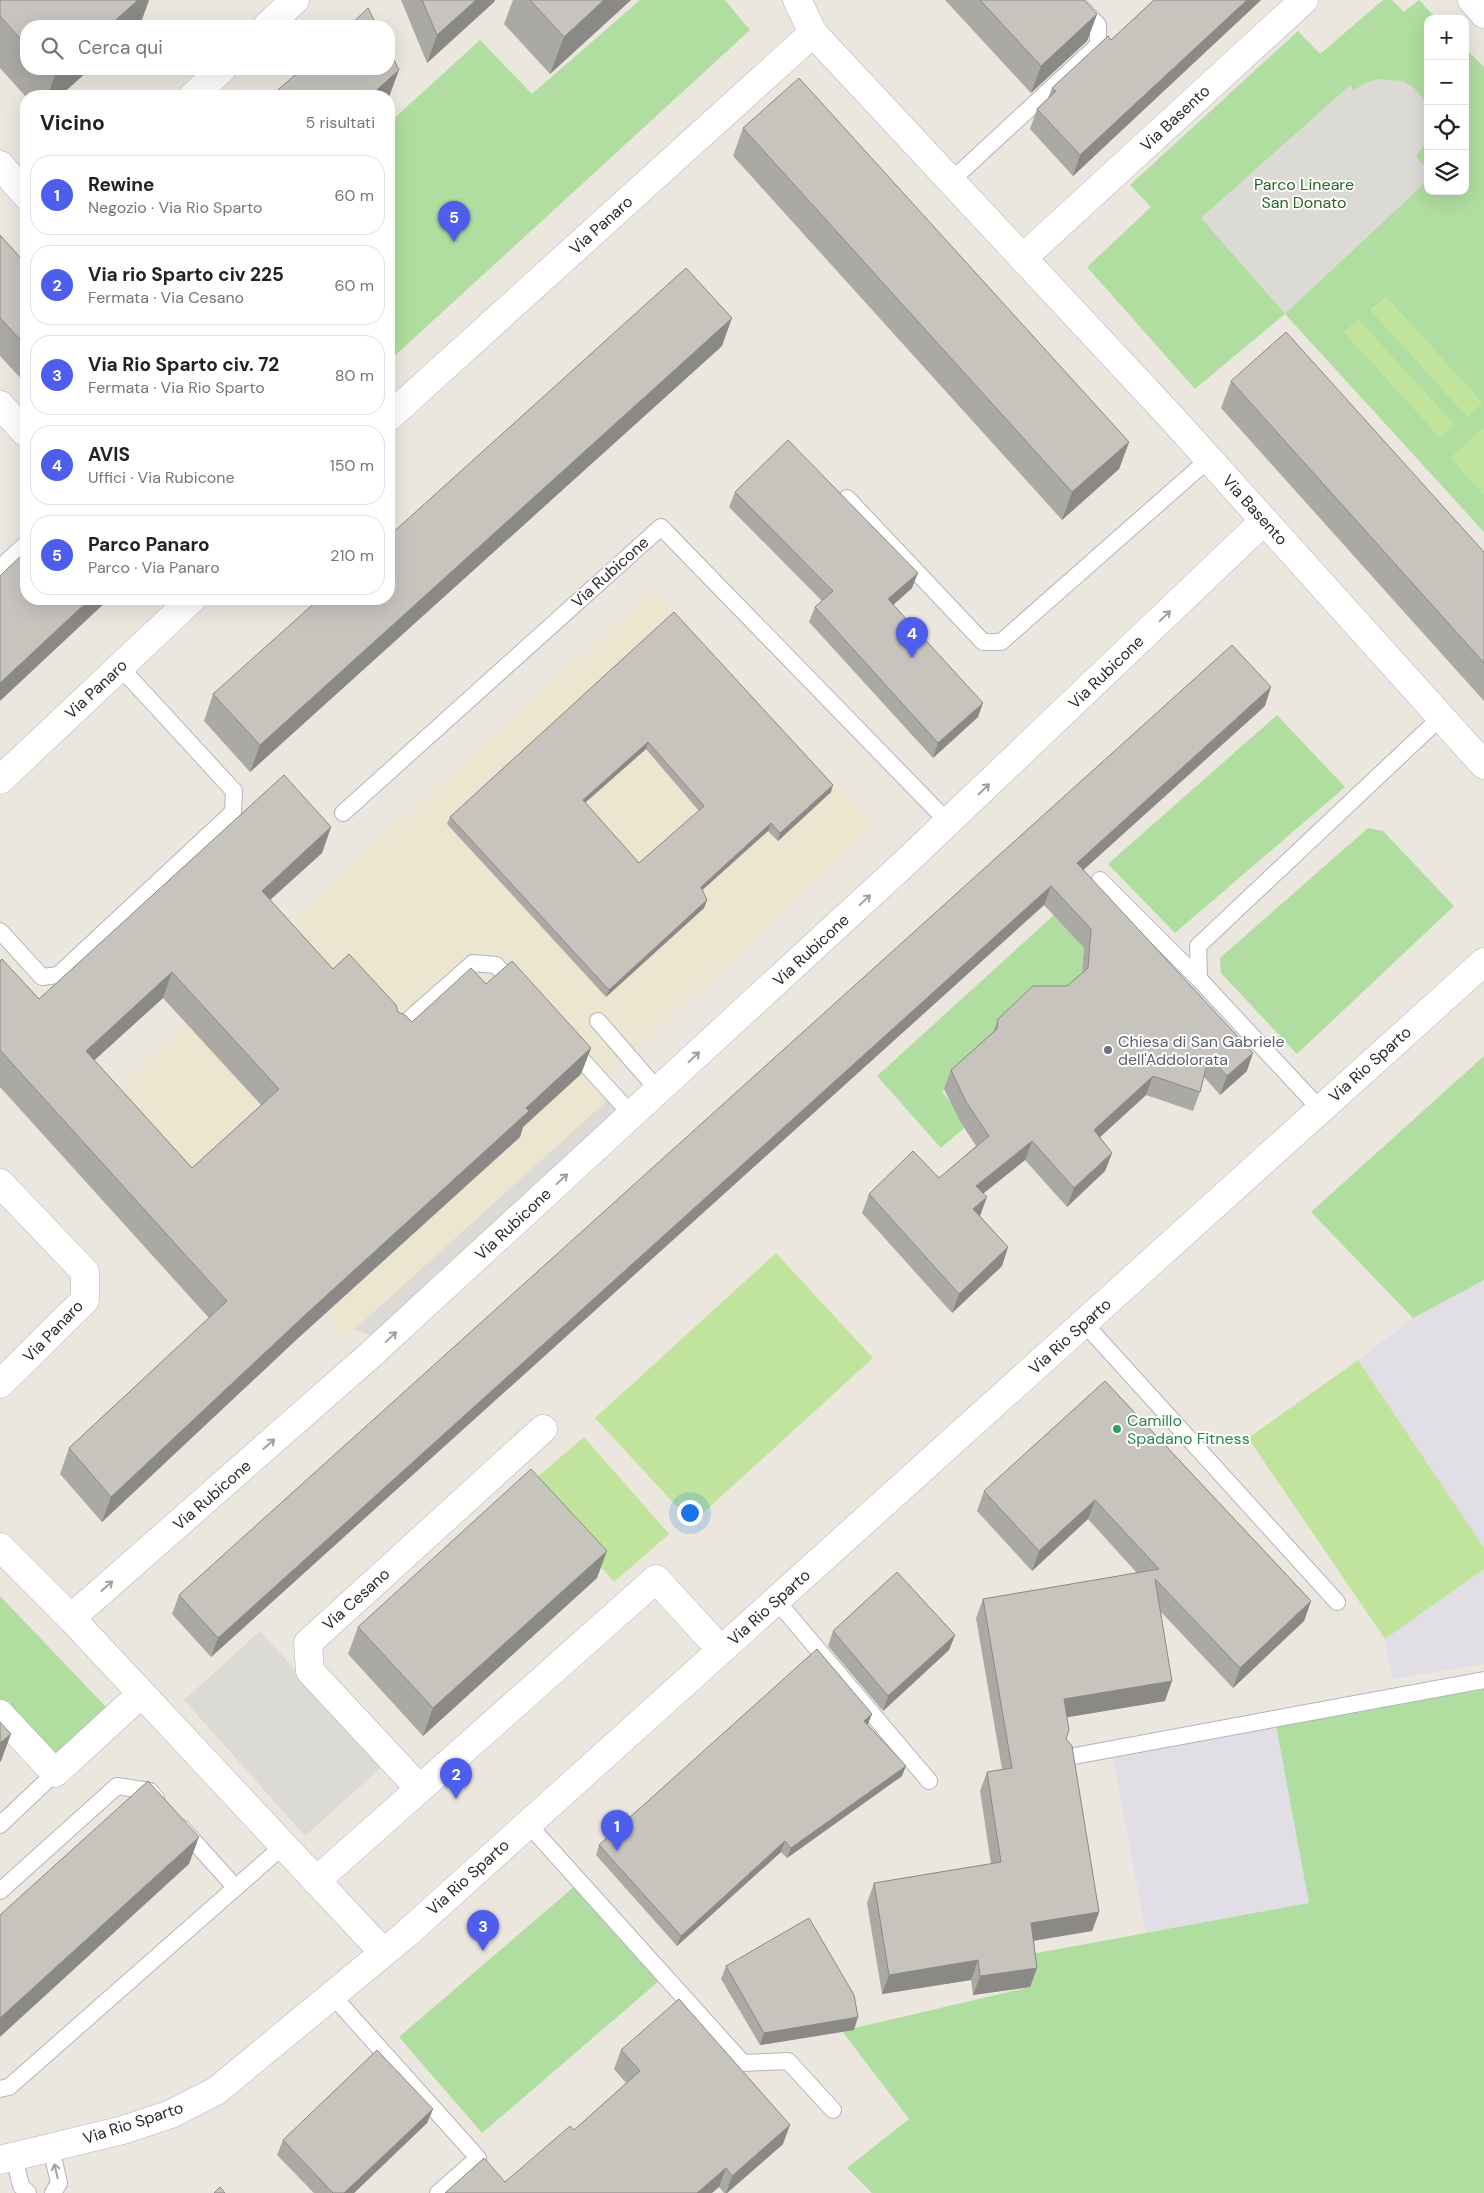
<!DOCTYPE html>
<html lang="it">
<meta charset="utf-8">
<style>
:root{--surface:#fff;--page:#f6f6f6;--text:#222;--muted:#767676;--line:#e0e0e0;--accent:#4c5eeb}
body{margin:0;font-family:"DM Sans",sans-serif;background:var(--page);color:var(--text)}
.controls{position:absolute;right:15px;top:15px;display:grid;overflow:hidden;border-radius:10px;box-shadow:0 5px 20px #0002}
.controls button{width:45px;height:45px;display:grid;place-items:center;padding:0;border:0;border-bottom:1px solid var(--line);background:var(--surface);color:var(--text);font:25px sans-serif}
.you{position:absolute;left:689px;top:1512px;width:18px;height:18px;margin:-12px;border:4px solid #fff;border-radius:50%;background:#1a73e8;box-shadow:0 0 0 8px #1a73e833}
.badge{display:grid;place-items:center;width:32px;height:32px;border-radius:50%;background:var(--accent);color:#fff;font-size:16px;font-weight:700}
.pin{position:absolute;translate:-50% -41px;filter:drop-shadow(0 1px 2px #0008)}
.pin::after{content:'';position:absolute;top:26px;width:18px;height:15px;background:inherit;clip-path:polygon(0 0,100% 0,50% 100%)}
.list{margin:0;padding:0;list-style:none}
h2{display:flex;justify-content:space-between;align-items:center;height:65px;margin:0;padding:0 20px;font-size:21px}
h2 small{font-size:16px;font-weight:400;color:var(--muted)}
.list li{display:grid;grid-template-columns:32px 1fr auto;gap:15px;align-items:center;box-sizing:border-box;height:80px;margin:0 10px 10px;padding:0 10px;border:1px solid var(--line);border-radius:20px}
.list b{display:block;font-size:19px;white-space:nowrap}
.list p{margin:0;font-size:16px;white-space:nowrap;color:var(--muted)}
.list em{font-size:16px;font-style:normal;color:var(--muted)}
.icon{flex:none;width:28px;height:28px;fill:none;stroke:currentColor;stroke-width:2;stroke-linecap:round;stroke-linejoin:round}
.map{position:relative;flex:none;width:1484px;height:2193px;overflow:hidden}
.search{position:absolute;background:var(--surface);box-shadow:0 5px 20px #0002;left:20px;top:20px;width:375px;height:55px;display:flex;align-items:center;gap:12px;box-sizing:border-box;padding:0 18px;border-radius:20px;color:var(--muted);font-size:19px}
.panel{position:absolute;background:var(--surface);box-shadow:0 5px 20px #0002;left:20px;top:90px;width:375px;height:515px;border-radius:20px}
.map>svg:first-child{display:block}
</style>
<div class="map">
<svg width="1484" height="2193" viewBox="0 0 1484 2193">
<rect width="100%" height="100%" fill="#ece7de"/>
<g fill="#e1dee5">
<path d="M1484,1280V1548L1358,1360L1423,1311Z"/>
<path d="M1484,1569V1664L1392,1679L1385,1639Z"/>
<path d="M1276,1725L1310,1903L1146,1933L1112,1754Z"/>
</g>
<path fill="#ece5cf" d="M652,592L875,826L605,1078L613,1095L347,1336L118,1089L384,835Z"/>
<g fill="#b0dda0" fill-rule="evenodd">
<path d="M640,0H725L750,30L389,361V123L480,40L532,94Z"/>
<path d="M1383,0H1392L1404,12L1419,0L1437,19H1428V191H1465V48L1484,67V427L1451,458L1484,494V532L1285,314L1195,389L1087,267L1151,207L1130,185L1298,31L1320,54ZM1386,297L1482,403L1467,416L1371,310Z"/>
<path d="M1277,715L1345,787L1175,933L1108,864Z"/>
<path d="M1368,828L1383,831L1454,906L1297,1054L1221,973L1220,958Z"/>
<path d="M1054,915L1084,948L1081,987L968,1068L942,1092L950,1101L964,1128L941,1148L877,1076Z"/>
<path d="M1484,1056V1280L1413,1318L1311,1212Z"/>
<path d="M0,1596L106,1707L53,1756L0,1699Z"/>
<path d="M1484,1685V2193H872L847,2168L909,2119L842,2031L1030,1987L1026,1955L1309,1903L1276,1725Z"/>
<path d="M576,1885L659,1981L482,2133L399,2037Z"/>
</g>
<g fill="#c0e49c">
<path d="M1386,297L1482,403L1467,416L1371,311Z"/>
<path d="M1358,319L1455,425L1440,438L1344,332Z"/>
<path d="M1484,427V494L1451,458Z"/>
<path d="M776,1253L873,1358L692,1523L595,1418Z"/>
<path d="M1358,1360L1484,1548V1569L1385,1639L1248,1438Z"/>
<path d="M584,1437L669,1534L614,1582L529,1484Z"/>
</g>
<g fill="#dcdad5">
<path d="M1377,79L1403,81L1414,88L1422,98L1428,108V138L1416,157L1428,170V180L1285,314L1201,218L1350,85L1354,90L1365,83Z"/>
<path d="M613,1095L621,1116L374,1336L354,1330Z"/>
<path d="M260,1631L383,1766L305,1836L184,1700Z"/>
</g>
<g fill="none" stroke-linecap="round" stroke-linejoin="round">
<g stroke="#b2b3bd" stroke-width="18">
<g id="lane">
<path d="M952,180L1098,45V25L1074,0"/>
<path d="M847,498L983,642H1001L1209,459"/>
<path d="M0,568L26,544"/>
<path d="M343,813L661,527L948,822"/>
<path d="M1100,880L1199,979"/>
<path d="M0,931L42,977L58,975L233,812L234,791L120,667"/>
<path d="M598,1021L658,1090"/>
<path d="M396,1031L473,963L496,965L516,988"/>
<path d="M571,1048L632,1115"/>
<path d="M1320,1109L1199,979L1198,946L1441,717"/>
<path d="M1084,1323L1337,1602"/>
<path d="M776,1600L929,1781"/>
<path d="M1069,1757L1484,1680"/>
<path d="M527,1823L743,2063L788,2061L833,2110"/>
<path d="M0,1825L55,1773"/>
<path d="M182,1828L235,1887"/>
<path d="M0,1891L117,1786L150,1791L156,1798"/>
<path d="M332,1995L478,2158L438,2193"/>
<path d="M0,2089L9,2087L283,1846"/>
<path d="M51,2148L59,2183L53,2193"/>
<path d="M14,2157L21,2186L28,2193"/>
</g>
</g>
<g stroke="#b2b3bd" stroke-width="29">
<g id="street">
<path d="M797,0L813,33L1172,418L1484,765"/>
<path d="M1472,0L1484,14"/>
<path d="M267,26L295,0"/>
<path d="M193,96L222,69"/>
<path d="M0,165L26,195"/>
<path d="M1024,257L1304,0"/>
<path d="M0,405L26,433"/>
<path d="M389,417L813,33"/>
<path d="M0,780L192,599"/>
<path d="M0,1183L85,1272V1300L0,1384"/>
<path d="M0,1547L71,1618L383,1952"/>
<path d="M71,1618L368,1357L907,861L1264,521"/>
<path d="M0,1714L55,1773L141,1694"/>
<path d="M419,1788L310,1671L308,1643L543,1429"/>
<path d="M316,1881L656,1579L721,1650"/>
</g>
</g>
<g stroke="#b2b3bd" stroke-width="29">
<path id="secondary" d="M0,2160L123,2130L171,2114L216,2091L404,1936L1484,962"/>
</g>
<use href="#lane" stroke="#fff" stroke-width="16"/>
<use href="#street" stroke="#fff" stroke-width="28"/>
<use href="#secondary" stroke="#fff" stroke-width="28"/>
</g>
<g fill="#aba9a3" fill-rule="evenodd">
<path d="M0,0H149L141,22L26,26V69H90L60,96L26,97L0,68Z"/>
<path d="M401,0H495L494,2L427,63Z"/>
<path d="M513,0H631L550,74L504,24Z"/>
<path d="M945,0H1084L1097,14L1087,41L1031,93Z"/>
<path d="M1154,0H1261L1073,176L1030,129L1037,109L1048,98L1052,88L1111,40Z"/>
<path d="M743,128L1129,442L1119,469L1062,520L733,156Z"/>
<path d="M0,235L26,264V384L0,356Z"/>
<path d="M722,346L250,772L204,721L213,694Z"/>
<path d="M1231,381L1484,552V701L1221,408Z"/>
<path d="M735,492L912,588L893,605L978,717L933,758L809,622L815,607L822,601L729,507Z"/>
<path d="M674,612L831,792L778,841L768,831L702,890L704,908L606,997L447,824L450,817ZM646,749L699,811L639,863L585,803Z"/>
<path d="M1265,706L1083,870L1247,1071L1220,1095L1204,1077L1200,1092L1193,1111L1146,1095L1100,1137L1112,1153L1105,1171L1067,1207L1025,1160L983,1193L980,1216L1008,1247L1002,1266L952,1313L862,1213L869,1194L939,1178L976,1146L960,1121L944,1089L951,1070L993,1032L998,1019L1067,986L1082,973L1084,948L1044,905L211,1657L172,1614L179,1595Z"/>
<path d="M331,827L322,853L270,900L333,969L398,1012L412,1022L486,984L591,1048L581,1074L523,1127L520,1137L296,1340L102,1522L60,1474L69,1448L209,1318L0,1087V961L39,999ZM163,998L261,1105L192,1168L94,1060Z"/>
<path d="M1105,1381L1311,1601L1304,1621L1233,1688L1161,1612L1165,1701L1067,1717L1066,1739L1099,1912L1092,1931L1034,1941L1037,1968L1030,1987L973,1995L971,1980L882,1994L867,1903L874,1883L991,1864L980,1791L987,1772L1002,1769L976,1618L983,1599L1137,1573L1088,1519L1032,1571L977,1511L984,1491Z"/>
<path d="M597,1578L423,1736L348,1654L358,1627Z"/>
<path d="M833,1631L955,1635L949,1650L883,1711L828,1646Z"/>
<path d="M872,1714L867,1725L902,1776L787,1858L781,1852L677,1946L596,1855L599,1845Z"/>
<path d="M726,1966L854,2030L760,2045L721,1979Z"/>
<path d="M621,2050L783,2144L727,2193H724L719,2187L505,2182L574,2130L626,2083L614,2069Z"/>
<path d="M433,2109L427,2123L354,2193H314L277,2155L283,2140Z"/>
</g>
<g fill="#8b8985">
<path d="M138,0H149L141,22L137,26H109Z"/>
<path d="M476,0H495L494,2L427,63L437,35Z"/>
<path d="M604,0H631L550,74L564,37Z"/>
<path d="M1247,0H1261L1073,176L1080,155Z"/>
<path d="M1097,14L1087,41L1031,93L1041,66Z"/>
<path d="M62,69H90L60,96H47L55,76Z"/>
<path d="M399,70L389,97V96H370Z"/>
<path d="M732,318L722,346L250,772L260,745Z"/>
<path d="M1129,442L1119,469L1062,520L1072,492Z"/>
<path d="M918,573L912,588L883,614L888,599Z"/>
<path d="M90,599H109L0,701V683Z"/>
<path d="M1271,687L1265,706L1070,882L1077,863Z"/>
<path d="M983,703L978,717L933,758L938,743Z"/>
<path d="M648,742L646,749L580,807L583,800Z"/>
<path d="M833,785L831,792L778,841L780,833Z"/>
<path d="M771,823L768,831L698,894L701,887Z"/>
<path d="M331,827L322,853L252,916L262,891Z"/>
<path d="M1051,886L1044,905L211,1657L218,1638Z"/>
<path d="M707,900L704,908L606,997L609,990Z"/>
<path d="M172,972L163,998L76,1077L86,1051Z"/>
<path d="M591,1048L581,1074L523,1127L520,1137L296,1340L102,1522L111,1497L526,1108Z"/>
<path d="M1253,1053L1247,1071L1220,1095L1227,1076Z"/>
<path d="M1153,1076L1146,1095L1087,1149L1094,1130Z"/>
<path d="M1032,1141L1025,1160L969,1205L976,1186Z"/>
<path d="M1112,1153L1105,1171L1067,1207L1074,1188Z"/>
<path d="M987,1197L980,1216L973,1209Z"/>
<path d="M1008,1247L1002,1266L952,1313L959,1294Z"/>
<path d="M1095,1500L1088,1519L1032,1571L1039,1551Z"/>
<path d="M607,1551L597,1578L423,1736L433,1708Z"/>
<path d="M1311,1601L1304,1621L1233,1688L1240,1668Z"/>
<path d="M955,1635L949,1650L883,1711L888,1696Z"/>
<path d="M1172,1681L1165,1701L1057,1719L1064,1699Z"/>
<path d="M872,1714L868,1724L860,1732L864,1721Z"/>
<path d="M11,1734L1,1761L0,1762V1743Z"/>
<path d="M906,1766L902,1776L787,1858L791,1848Z"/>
<path d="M199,1837L189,1864L0,2037V2018Z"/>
<path d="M785,1841L781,1852L677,1946L681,1936Z"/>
<path d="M1099,1912L1092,1931L1024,1942L1031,1923Z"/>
<path d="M978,1960L971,1980L882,1994L889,1975Z"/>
<path d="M1037,1968L1030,1987L973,1995L980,1976Z"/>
<path d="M858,2017L854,2030L760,2045L764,2033Z"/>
<path d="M433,2109L427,2123L354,2193H344Z"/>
<path d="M790,2125L783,2144L727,2193H726L732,2176Z"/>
<path d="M726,2168L719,2187L712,2193H697Z"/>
</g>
<g fill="#c7c4be" stroke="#8b8985" fill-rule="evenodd">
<path d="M0,0H138L109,26H26V45L0,16Z"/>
<path d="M422,0H476L437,35Z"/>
<path d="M530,0H604L564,37Z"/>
<path d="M980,0H1084L1097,14L1041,66Z"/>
<path d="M1154,0H1247L1080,155L1037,109L1056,91L1052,88L1108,36L1111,40Z"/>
<path d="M368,8L377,26H349Z"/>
<path d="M389,50L399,70L370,96H271L302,69H389Z"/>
<path d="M48,69H62L55,76Z"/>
<path d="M799,78L1129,442L1072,492L743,128Z"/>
<path d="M0,235L26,264V346L0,318Z"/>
<path d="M686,268L732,318L260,745L213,694L319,599H389V536Z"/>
<path d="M1286,332L1484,552V663L1231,381Z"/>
<path d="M788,440L918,573L888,599L983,703L938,743L815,607L833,591L735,492Z"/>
<path d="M26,551V599H90L0,683V576Z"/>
<path d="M674,612L833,785L780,833L771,823L701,887L707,900L609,990L450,817ZM648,742L704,806L639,863L583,800Z"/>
<path d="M1232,645L1271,687L1077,863L1253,1053L1227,1076L1209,1056L1200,1092L1153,1076L1094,1130L1112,1153L1074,1188L1032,1141L976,1186L987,1197L973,1209L1008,1247L959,1294L869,1194L913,1151L939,1178L989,1136L966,1102L951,1070L997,1029L998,1019L1033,986H1067L1088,968L1091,929L1051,886L218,1638L179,1595Z"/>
<path d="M284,775L331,827L262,891L333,969L349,954L396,1005L398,1012L405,1015L412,1022L471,968L486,984L512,961L591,1048L526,1108L529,1111L305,1315L111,1497L69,1448L227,1301L0,1050V961L2,959L39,999ZM172,972L279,1089L192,1168L86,1051Z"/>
<path d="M1105,1381L1311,1601L1240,1668L1155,1579L1172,1681L1064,1699L1069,1730L1066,1739L1072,1746L1099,1912L1031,1923L1037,1968L980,1976L978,1960L889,1975L874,1883L1001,1862L987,1772L1012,1768L983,1599L1159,1569L1095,1500L1039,1551L984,1491Z"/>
<path d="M531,1469L607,1551L433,1708L358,1627Z"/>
<path d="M897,1572L955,1635L888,1696L833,1631Z"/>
<path d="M817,1649L872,1714L864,1721L906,1766L791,1848L785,1841L681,1936L599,1845Z"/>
<path d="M0,1722L11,1734L0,1743Z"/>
<path d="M148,1781L199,1837L0,2018V1915Z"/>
<path d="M809,1918L854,1995L858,2017L764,2033L726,1966Z"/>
<path d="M679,1999L790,2125L732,2176L726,2168L697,2193H445L484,2158L505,2182L570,2126L574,2130L640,2071L621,2050Z"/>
<path d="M377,2050L433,2109L344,2193H333L283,2140Z"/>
<path d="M220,2187L225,2193H214Z"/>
</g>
<defs><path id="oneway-shaft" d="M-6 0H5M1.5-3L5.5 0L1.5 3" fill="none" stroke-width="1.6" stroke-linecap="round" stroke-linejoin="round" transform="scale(1.25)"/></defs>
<g stroke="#a0a0a0">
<use href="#oneway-shaft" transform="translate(1165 616) rotate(-44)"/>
<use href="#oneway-shaft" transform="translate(984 789) rotate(-44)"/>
<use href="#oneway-shaft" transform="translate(865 900) rotate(-43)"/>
<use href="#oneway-shaft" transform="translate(694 1057) rotate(-43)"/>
<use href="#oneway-shaft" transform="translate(562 1179) rotate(-43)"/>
<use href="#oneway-shaft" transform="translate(391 1337) rotate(-43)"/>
<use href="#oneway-shaft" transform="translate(269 1444) rotate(-41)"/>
<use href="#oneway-shaft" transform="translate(107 1586) rotate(-41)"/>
<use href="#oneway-shaft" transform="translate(56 2171) rotate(-103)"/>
</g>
<circle fill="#6b7280" stroke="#fff" stroke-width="2" cx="1108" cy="1050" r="5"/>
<circle fill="#2e9e5b" stroke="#fff" stroke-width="2" cx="1117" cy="1429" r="5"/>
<g text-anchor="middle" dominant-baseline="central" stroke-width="4" stroke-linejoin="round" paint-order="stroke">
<g font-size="16" fill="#2b2b2b" stroke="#fff">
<text transform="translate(1175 118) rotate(-43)">Via Basento</text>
<text transform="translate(601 225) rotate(-42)">Via Panaro</text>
<text transform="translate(1255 510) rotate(48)">Via Basento</text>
<text transform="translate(610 572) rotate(-42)">Via Rubicone</text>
<text transform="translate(1106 672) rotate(-44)">Via Rubicone</text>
<text transform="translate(96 689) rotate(-43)">Via Panaro</text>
<text transform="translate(811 950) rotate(-43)">Via Rubicone</text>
<text transform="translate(1370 1064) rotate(-42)">Via Rio Sparto</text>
<text transform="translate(513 1224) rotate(-43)">Via Rubicone</text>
<text transform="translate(53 1331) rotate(-46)">Via Panaro</text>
<text transform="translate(1070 1336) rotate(-42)">Via Rio Sparto</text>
<text transform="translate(212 1495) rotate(-41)">Via Rubicone</text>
<text transform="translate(356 1599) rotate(-42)">Via Cesano</text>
<text transform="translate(769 1607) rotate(-42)">Via Rio Sparto</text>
<text transform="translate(468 1877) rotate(-42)">Via Rio Sparto</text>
<text transform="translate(133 2123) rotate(-18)">Via Rio Sparto</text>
</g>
<g font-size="16" fill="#296321" stroke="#fff">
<text x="1304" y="184">Parco Lineare<tspan x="1304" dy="18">San Donato</tspan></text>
</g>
<g font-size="16" fill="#5b616d" stroke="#fff" text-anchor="start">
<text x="1118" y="1041">Chiesa di San Gabriele<tspan x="1118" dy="18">dell'Addolorata</tspan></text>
</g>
<g font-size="16" fill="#27864d" stroke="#fff" text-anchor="start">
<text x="1127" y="1420">Camillo<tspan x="1127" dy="18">Spadano Fitness</tspan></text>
</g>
</g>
</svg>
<div class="controls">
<button>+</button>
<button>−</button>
<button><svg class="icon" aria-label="locate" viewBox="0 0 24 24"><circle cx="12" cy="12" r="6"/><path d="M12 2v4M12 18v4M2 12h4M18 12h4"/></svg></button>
<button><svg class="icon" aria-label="layers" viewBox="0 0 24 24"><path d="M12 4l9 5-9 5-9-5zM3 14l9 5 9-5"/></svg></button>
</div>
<div class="you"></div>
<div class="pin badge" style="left:617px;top:1851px">1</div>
<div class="pin badge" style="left:456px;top:1799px">2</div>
<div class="pin badge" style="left:483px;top:1951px">3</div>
<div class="pin badge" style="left:912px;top:658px">4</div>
<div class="pin badge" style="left:454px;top:242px">5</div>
<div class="search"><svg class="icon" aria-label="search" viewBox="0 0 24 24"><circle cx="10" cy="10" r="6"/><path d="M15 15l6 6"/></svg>Cerca qui</div>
<section class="panel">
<h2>Vicino<small>5 risultati</small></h2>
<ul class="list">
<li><span class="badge">1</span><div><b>Rewine</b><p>Negozio · Via Rio Sparto</p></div><em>60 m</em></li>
<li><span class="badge">2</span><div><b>Via rio Sparto civ 225</b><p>Fermata · Via Cesano</p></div><em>60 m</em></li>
<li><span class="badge">3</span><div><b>Via Rio Sparto civ. 72</b><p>Fermata · Via Rio Sparto</p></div><em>80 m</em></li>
<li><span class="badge">4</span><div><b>AVIS</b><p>Uffici · Via Rubicone</p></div><em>150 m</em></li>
<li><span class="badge">5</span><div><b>Parco Panaro</b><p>Parco · Via Panaro</p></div><em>210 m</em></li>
</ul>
</section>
</div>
